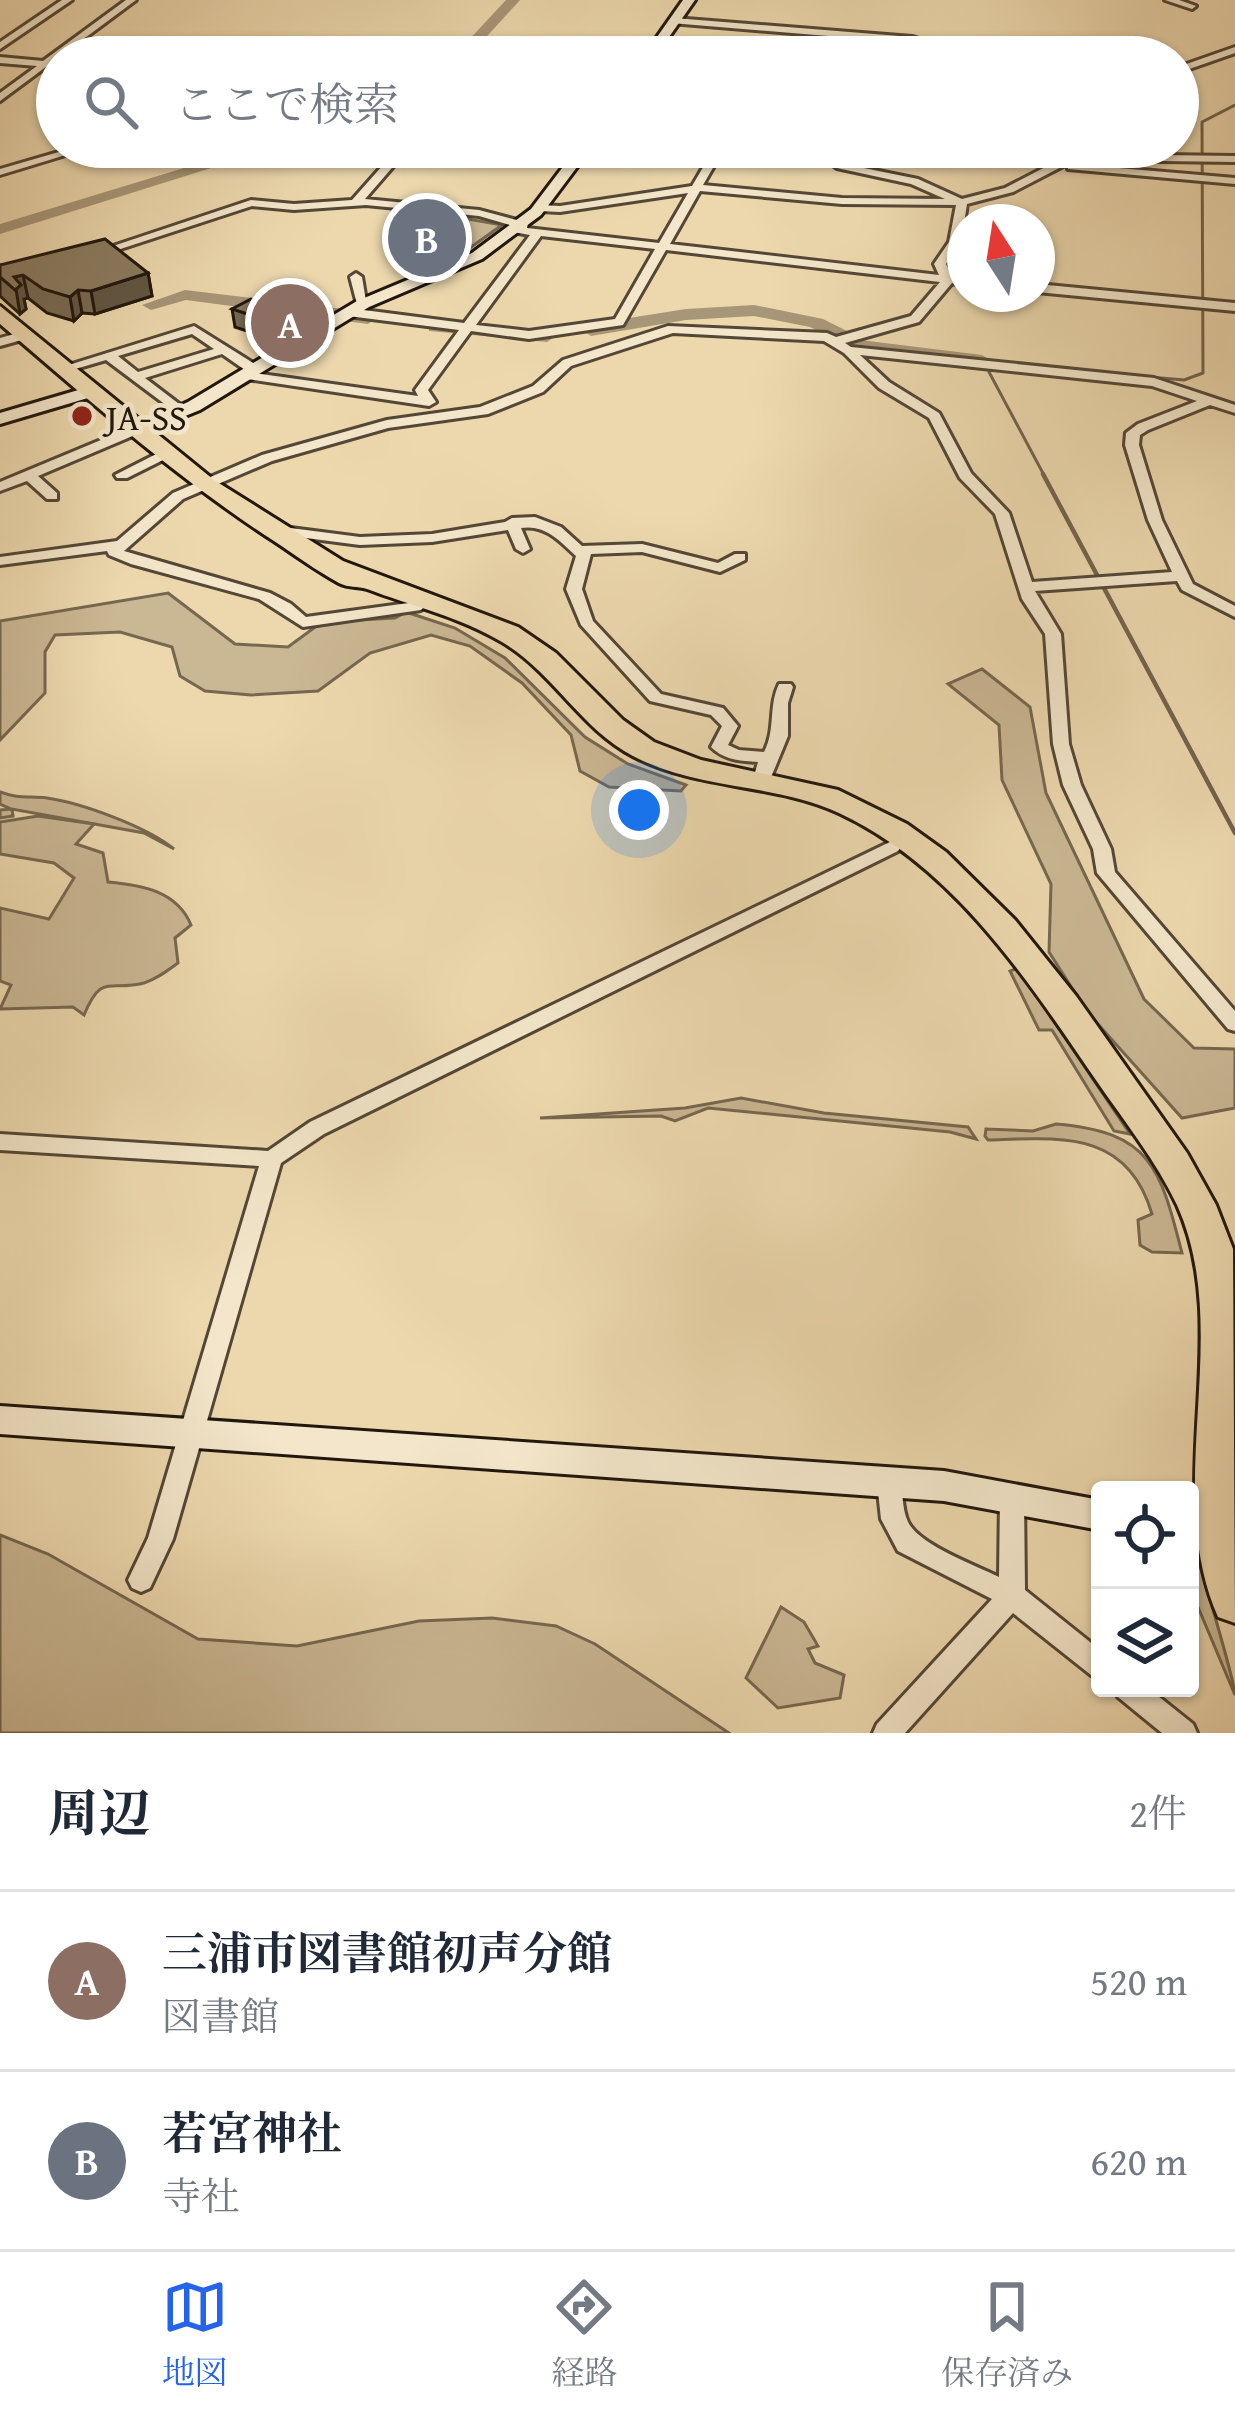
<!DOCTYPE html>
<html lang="ja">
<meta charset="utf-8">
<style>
:root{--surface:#fff;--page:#f6f6f7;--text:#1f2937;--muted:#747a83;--line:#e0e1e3;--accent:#2563eb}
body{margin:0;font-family:"Gentium Book Plus","Noto Serif JP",serif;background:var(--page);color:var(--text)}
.controls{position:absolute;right:36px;bottom:36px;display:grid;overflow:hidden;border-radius:12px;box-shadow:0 3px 9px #0004}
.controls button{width:108px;height:108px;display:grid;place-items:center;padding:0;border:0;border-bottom:3px solid var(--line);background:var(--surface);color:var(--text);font:60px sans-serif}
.compass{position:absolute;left:947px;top:204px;width:108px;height:108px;border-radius:50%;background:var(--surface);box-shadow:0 3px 9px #0004;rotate:348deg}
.you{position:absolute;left:639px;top:810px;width:42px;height:42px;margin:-30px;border:9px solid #fff;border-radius:50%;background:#1a73e8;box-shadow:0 0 0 18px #1a73e833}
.badge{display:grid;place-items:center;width:78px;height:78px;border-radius:50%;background:var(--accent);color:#fff;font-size:39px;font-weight:700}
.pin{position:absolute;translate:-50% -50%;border:6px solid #fff;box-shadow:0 3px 12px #0006}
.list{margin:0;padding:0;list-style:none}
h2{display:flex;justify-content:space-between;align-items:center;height:156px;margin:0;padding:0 48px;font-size:51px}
h2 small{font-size:39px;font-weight:400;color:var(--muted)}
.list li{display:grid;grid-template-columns:78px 1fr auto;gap:36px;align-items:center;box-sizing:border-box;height:180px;padding:0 48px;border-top:3px solid var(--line)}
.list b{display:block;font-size:45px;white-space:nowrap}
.list p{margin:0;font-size:39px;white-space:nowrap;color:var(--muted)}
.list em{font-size:39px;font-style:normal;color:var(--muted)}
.icon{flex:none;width:66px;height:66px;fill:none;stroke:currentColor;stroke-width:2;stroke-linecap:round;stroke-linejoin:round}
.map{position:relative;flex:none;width:1235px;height:1733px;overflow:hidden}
.search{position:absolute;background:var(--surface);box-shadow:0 3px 9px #0004;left:36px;right:36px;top:36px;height:132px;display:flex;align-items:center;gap:30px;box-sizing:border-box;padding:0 42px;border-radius:66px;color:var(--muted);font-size:45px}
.sheet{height:516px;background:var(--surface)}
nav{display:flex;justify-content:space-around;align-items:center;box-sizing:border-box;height:168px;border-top:3px solid var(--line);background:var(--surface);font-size:33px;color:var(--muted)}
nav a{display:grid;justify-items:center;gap:6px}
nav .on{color:var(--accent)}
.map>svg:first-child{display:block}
</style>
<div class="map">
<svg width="1235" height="1733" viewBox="0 0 1235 1733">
<rect width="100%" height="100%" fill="#edd8ae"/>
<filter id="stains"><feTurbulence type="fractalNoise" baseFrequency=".00167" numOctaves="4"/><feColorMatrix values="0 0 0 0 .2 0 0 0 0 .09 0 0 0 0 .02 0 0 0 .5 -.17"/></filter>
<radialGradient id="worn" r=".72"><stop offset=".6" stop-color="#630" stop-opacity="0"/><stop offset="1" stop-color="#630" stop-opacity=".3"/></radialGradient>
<g fill="#cab793" stroke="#766750" stroke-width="3">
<path d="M412,209L502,225L446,265L401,269L402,252L424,241Z"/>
<path d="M168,593L235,644L288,647L322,622L395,618L406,612L455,628L505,658L585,737L628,764L686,785L681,791L609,787L580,771L571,735L522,683L470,646L431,635L370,653L318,691L251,695L205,691L180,676L172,647L120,632L55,635L45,652V693L0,740V621Z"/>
<path d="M982,669L1030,707L1046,793L1144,999L1194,1048L1235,1049V1108L1182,1118L1088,1013L1049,952L1051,884L1002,780L999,725L948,684Z"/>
<path d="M0,792C18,799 29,796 47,798C82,803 147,827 174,849L144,833L12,809L13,816L0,818V810L11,809L0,804Z"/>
<path d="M38,816L94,824L76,844L103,853L108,882C142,885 177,891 191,925L175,938L178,963C167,971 157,979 144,983C109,992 102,972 84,1015L73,1007L0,1009L11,985L0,981V908L49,919L74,878L54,863L0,854V822Z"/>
<path d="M1018,968L1130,1134L1114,1131L1052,1030H1039L1010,971Z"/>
<path d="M741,1098L824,1113L968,1127L976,1139L950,1132L708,1108L675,1121L661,1116L540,1118L685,1108Z"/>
<path d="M1056,1124C1151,1132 1160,1167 1182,1253L1152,1252L1140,1245L1138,1220L1152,1214C1127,1129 1060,1138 988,1140L985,1136L986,1129L1033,1131Z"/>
<path d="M0,1535L48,1554L198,1639L297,1646L419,1621L492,1618L556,1626L595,1644L729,1733H0Z"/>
<path d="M1190,1537C1195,1545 1235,1683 1235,1695L1190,1588Z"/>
<path d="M781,1607L804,1622L818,1646L808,1649L815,1663L844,1675L840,1698L778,1708L746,1678Z"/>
</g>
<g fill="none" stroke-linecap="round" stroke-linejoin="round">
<g stroke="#72634e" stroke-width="3">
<path d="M989,372L1045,477"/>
<path d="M1092,372L1184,380L1203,373L1202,122L1235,105"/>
</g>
<path stroke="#72634e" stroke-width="4.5" d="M1043,474L1235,833"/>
<g fill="#a89678" fill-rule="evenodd">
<path d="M506,0H520L468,57H453Z"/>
<path d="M253,147H278L0,234V224Z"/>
<path d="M185,290L368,312L377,318L368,324L186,300L151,310L142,305Z"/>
<path d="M754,305L823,319L851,333L852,339L982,355L992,361L982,367L855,350L810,327L754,316L686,320L591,336L582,330L591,324L686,309Z"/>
<path d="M436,321L547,330L556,336L547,342L429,331V323Z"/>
</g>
<g stroke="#544736" stroke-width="6">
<g id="street">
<path d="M62,0H72L0,49V42Z"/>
<path d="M126,0H136L0,101V93L37,66L0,63V57L43,61Z"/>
<path d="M1165,0H1179L1196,6L1192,9Z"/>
<path d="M674,18L912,37L980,57H964L912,43L671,23Z"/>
<path d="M1235,47V53L1178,73V67Z"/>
<path d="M76,147H92L0,175V169Z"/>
<path d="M399,147H410L365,199L479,210L528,223L527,228L659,243L688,193L560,212L540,211L534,208L540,205L560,206L692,186L715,147H725L703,185L842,198L945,199L911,184L837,168L809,147H821L844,164L918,179L962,199L1005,188L1057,161L1087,154L1235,156V162L1087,160L1065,165L1013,192L967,204L961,242L946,264L952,276L965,277V285L952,283L919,322L845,343L851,347L1154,378L1235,405V413L1210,405L1148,430L1140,435L1139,445L1162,520L1193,584L1235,606V617L1182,590L1177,581L1035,591L1061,634L1069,744L1081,785L1111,849L1115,872L1235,1011V1031L1228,1029L1097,873L1093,849L1063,785L1053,744L1045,634L1022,599L995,514L960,478L929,418L879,388L844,353L824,341L673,333L571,366L543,392L488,414L388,428L272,461L183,499L124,551L270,593L291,604L306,617L416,602L424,607L421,610L303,627L259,599L131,564L109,555L107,551L0,565V557L117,541L173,493L262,455L387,420L480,407L533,386L563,360L668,326L827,333L836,337L911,316L940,282L666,250L623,325L529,339L471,331L428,390L436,402L429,406L240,378V372H248L222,354L145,378L187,410L189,413L182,417L106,360L65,372L59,368L194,326L258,366L259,369L254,373L418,396L415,390L459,330L348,316L342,312L348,308L464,323L530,235L513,232V228L517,227L479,216L366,205L294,210L252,206L99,256L89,254L251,200L294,204L352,200ZM700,191L842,204L956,205L949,242L934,264L939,275L670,244ZM541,236L655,249L615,319L529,331L476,325ZM192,334L214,349L138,372L118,356ZM860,355L1152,386L1197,401L1138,424L1126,433L1125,445L1148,520L1172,572L1032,582L1009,513L971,473L939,413L889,382Z"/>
<path d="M1072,164L1235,178V184L1068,169V165Z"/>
<path d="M356,273L362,277L367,307L357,304L350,277Z"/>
<path d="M1037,284L1235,303V311L1037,292Z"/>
<path d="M25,331L31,335L29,338L0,346V338Z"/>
<path d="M137,425L144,429L142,432L38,476L57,493V499H47L27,481L0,491V482Z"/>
<path d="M166,449L171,450V456L127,478H117L115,475Z"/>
<path d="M535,517L561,527L582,546L642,544L718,563L735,554H745V560L720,572L642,552L591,554L582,589L593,621L661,694L723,708L738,726L728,745L739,750L764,752C776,729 768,707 779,684H791L793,687L788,703V736L767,787H755L752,783L758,762C741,761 724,760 711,747L722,726L711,715L650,701L581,625L566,589L576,556C560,541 545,524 521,528L530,549L523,553L516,549L508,530L432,542L360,545L275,534L268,530L275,526L360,537L432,534L505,522L512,518Z"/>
<path d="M892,841L898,843L901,847L898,851L324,1134L281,1163L173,1539L150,1588L141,1592L132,1588L128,1580L148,1538L259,1166L0,1150V1134L268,1151L310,1122Z"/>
<path d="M889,1471L898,1474C904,1490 901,1507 908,1522C919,1545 975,1565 999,1577L1000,1498L1003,1490L1012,1487L1021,1490L1024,1498L1025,1590L1100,1650V1679L1091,1675L1013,1613L905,1733H873L877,1724L992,1599L898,1551L881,1519L877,1482L880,1474Z"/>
<path d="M1114,1688H1148L1193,1724L1197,1733H1162L1118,1697Z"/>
</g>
</g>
<g stroke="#21170e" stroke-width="6">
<g id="secondary">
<path d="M683,0H695L655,57H643Z"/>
<path d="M578,147H592L541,215L482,259L369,307L200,410L143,433H131L128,429L188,402L357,301L472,253L531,209Z"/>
<path d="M92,386L98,387V395L0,424V413Z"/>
<path d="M0,1406L944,1471L1100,1500V1530L944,1501L0,1434Z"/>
</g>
</g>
<g stroke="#21170e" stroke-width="6">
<path id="highway" d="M0,306L214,480L343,561L518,627L556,653L623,720L654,742L701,760L838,790L907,824L946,852L1015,920L1076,996L1187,1153L1216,1205L1233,1249L1235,1623L1218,1617C1161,1488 1235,1333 1177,1205C1156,1161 1125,1122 1098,1083C1028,981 955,867 839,813C774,783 697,790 633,756C581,729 553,672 502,642C460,617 412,606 367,589C357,586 349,588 339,583C317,571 295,555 274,541C175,477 89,400 0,324Z"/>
</g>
<use href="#street" fill="#f3e6ca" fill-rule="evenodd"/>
<use href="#secondary" fill="#f3e6ca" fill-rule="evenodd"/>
<use href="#highway" fill="#edd8ae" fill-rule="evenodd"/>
</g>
<g fill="#786a53" stroke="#21170e" stroke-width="3">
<path d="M0,265L148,273L152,296L95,314L82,313L74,321L47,313L28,298L24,299L26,309L20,314L0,296Z"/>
<path d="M265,303L304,304L306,322L274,340L235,327L232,309Z"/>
</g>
<g fill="#615644" stroke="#21170e" stroke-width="3">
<path d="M148,273L152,296L95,314L91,291Z"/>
<path d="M23,275L28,298L24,299L26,309L20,314L14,277Z"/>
<path d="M78,290L82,313L74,321L70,297Z"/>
<path d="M304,304L306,322L274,340L272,322Z"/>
</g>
<g fill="#8b7b61" stroke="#21170e" stroke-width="3">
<path d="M105,239L148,273L91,291L78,290L70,297L43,289L23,275L14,277L21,285L15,290L0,277V265Z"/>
<path d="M279,296L304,304L272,322L232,309L251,299L265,303Z"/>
</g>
<circle fill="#8f2418" stroke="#f3e6ca" stroke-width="4.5" cx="82" cy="416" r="12"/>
<g text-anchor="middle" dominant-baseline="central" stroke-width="9" stroke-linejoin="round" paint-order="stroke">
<g font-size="36" fill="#21170e" stroke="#f3e6ca" text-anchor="start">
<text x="106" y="416">JA-SS</text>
</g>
</g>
<rect width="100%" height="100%" filter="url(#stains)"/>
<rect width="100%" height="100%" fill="url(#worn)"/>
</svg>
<div class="controls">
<button><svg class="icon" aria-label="locate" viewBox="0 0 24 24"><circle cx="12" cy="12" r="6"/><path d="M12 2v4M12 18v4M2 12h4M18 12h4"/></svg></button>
<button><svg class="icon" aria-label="layers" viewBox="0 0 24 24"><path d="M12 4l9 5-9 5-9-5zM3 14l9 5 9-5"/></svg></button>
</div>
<svg class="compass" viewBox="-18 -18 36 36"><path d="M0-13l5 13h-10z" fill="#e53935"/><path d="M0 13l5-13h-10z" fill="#747a83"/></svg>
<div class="you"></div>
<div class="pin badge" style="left:290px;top:323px;background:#8d6e63">A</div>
<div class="pin badge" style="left:427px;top:238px;background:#6b7280">B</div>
<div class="search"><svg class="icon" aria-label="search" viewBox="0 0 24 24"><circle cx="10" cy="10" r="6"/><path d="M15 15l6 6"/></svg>ここで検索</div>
</div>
<section class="sheet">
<h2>周辺<small>2件</small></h2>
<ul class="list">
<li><span class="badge" style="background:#8d6e63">A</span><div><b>三浦市図書館初声分館</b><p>図書館</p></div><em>520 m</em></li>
<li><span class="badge" style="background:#6b7280">B</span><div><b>若宮神社</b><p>寺社</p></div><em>620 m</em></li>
</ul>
</section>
<nav>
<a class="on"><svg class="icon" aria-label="map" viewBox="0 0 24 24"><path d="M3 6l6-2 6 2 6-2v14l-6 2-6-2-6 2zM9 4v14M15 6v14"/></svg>地図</a>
<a><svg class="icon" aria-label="directions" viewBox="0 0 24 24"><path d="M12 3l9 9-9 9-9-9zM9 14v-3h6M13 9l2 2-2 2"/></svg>経路</a>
<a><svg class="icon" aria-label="saved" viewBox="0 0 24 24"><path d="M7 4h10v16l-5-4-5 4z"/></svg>保存済み</a>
</nav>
